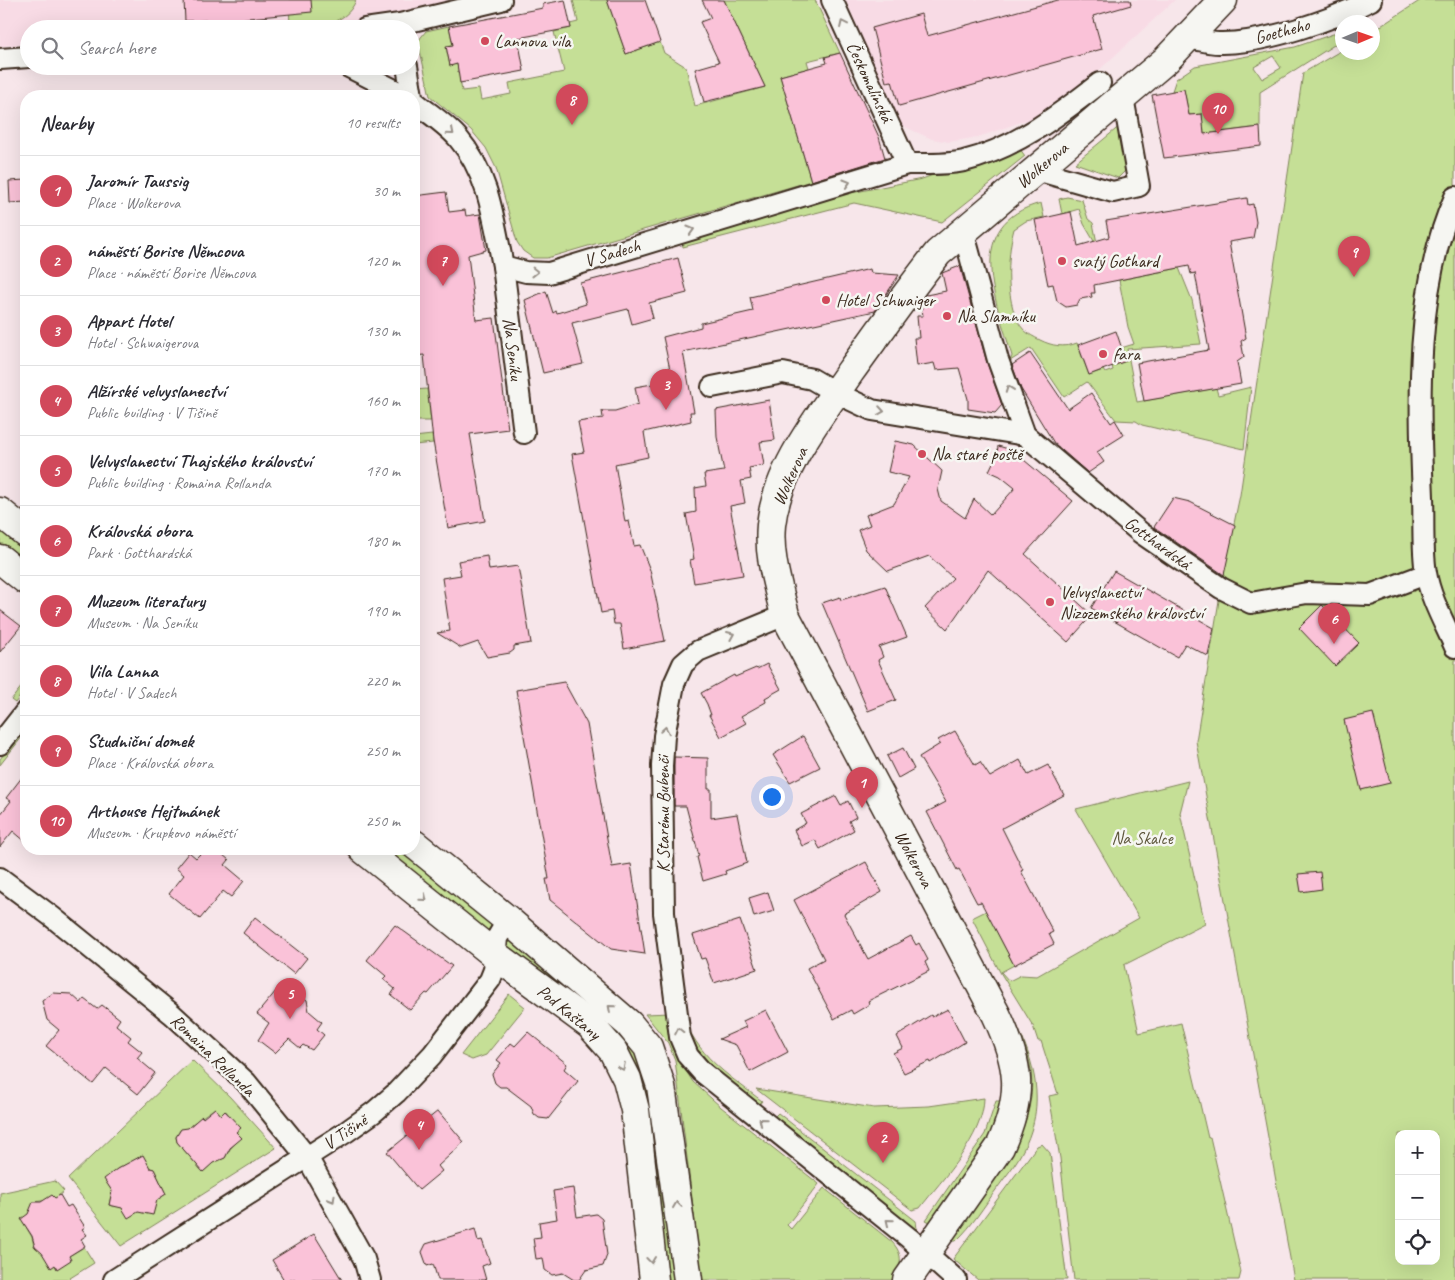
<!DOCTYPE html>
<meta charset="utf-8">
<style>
:root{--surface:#fff;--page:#f2f2f3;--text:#2b2b33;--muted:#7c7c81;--line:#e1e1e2;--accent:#d1495b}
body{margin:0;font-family:Caveat,sans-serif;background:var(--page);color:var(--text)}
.controls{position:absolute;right:15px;bottom:15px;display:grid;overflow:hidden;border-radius:10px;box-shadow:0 5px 20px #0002}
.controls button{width:45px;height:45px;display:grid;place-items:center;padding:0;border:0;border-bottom:1px solid var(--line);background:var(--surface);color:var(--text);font:25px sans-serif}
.compass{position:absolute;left:1335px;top:15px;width:45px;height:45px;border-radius:50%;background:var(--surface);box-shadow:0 5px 20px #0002;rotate:88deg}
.you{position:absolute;left:771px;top:796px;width:18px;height:18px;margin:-12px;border:4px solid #fff;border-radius:50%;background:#1a73e8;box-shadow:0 0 0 8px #1a73e833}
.badge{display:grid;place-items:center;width:32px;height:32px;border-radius:50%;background:var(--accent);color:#fff;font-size:16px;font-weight:700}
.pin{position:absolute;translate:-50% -41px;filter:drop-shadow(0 1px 2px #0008)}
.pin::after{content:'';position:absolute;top:26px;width:18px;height:15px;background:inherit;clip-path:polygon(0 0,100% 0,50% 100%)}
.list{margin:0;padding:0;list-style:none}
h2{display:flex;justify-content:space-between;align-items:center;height:65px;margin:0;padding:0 20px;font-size:21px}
h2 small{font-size:16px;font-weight:400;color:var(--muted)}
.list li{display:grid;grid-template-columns:32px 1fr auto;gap:15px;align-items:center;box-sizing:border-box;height:70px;padding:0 20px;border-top:1px solid var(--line)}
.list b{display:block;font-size:19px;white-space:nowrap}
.list p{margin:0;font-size:16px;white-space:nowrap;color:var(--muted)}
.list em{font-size:16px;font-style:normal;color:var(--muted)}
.icon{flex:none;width:28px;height:28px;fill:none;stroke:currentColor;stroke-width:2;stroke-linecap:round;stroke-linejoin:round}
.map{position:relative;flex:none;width:1455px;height:1280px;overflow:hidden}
.search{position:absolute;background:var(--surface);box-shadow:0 5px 20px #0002;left:20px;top:20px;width:400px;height:55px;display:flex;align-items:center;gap:12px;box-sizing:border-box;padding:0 18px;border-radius:28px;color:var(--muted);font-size:19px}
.panel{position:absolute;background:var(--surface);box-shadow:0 5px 20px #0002;left:20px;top:90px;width:400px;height:765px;border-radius:20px}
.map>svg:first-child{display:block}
</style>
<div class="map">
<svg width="1455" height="1280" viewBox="0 0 1455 1280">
<rect width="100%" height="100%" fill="#f7e6ea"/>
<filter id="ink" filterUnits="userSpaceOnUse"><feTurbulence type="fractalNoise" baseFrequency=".02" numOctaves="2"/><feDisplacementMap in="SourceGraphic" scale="10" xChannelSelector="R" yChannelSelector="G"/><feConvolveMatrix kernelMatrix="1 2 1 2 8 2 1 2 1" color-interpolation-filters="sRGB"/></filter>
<g filter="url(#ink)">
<g fill="#f8dbe5">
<path d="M0,0H465L400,16L344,25L267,29H29V44L0,46Z"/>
<path d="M846,0H1175L1057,109L979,137L949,142L932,139L916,132L902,125L894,114Z"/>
</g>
<g fill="#c5df96" stroke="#80845a" fill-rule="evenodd">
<path d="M289,0H356C346,27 314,26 290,27Z"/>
<path d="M573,0H607L626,54L660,42L664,53L686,67L695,106L765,87L724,0H815L840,53L807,61L809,68L780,76L811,181L547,258H533L523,251L517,242L496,168L486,148L471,130L430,96L418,41L426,31L449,26L453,45L446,47L450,65L457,64L462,91L479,89L481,100L511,94L509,83L564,72L554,32L571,28L570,24L578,22Z"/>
<path d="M1421,0H1455V1280H1294L1196,741L1223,576L1240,495L1303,73L1342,50V52H1372L1373,31ZM1399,1134H1436V1261H1399Z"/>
<path d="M1342,31V40L1260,92V127L1204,134L1202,114L1189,115L1184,90L1172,91L1176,79L1195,66L1295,47ZM1273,56L1281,68L1262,79L1254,67Z"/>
<path d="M1121,125L1127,169L1118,178L1075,163Z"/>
<path d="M1017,145L1025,156L942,222L854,203L683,247L681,237L815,200L922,179Z"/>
<path d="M1067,197L1082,200L1088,219L1093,223L1098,248L1084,224L1079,209L1062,214L1059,199Z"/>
<path d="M1041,203L1044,217L1026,221L1014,229C1007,254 1004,309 1024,330C1028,334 1034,337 1040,340C1052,346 1064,348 1077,343L1089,375L1103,370L1105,373L1113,370L1112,366L1126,361L1121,348L1134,344L1128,327L1119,280L1179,268L1192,300L1201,344L1127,349L1137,402L1216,388L1218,395L1251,387L1244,449L1142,425L1136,421L1116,420L1087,382L1064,397L1031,348L1010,361L1012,356C996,301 962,223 1041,203Z"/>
<path d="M427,389L431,421H414V390Z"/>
<path d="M432,435L433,443L414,445V437Z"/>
<path d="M0,526L26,547V567L0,546Z"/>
<path d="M26,681V689L15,703L11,700Z"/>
<path d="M26,726V732L0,765V759Z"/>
<path d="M1188,781L1180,813L1205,924L1124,965L1139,1033L1181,1023L1208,1138L1210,1137L1241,1272L1239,1280H1074L1060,1158L1049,1096L1058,1094L1041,1041H1038L1033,1026L1000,972L972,918L986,911L1014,965L1001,972L1009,981L1021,975L1037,976L1139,918L1076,809Z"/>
<path d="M378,849H403L491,919L492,926L487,931L481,932Z"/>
<path d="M508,938H515L643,1055L681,1280H665L636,1082L503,944Z"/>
<path d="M509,994L525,1007L486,1055L472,1060L461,1055Z"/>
<path d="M1003,996C1030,1051 1054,1100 1018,1159C1012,1169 1005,1177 998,1187C984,1206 973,1225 956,1241H948C985,1189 1048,1126 1028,1056C1022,1036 1009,1017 1000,998Z"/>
<path d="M671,1013L681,1063L693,1082L721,1107L819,1184L787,1225L791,1229L824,1188L892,1242C904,1255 902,1266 892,1280H702L675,1060L668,1043L645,1014Z"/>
<path d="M686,1023C701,1059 732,1078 762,1101L756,1108L689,1047Z"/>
<path d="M192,1060L230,1097L276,1148L121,1246L68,1179ZM215,1108L221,1115L226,1111L240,1128L236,1132L241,1138L230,1149L225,1158L215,1161L203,1172L177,1142L176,1137L180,1130H190L192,1124ZM143,1156L150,1168L154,1169L166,1194C150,1204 128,1210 109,1205L112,1191L105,1180L117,1169Z"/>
<path d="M756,1089L874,1108L929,1106L984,1098C984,1136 943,1178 920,1208L912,1210Z"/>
<path d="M996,1101H1001L993,1134L932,1223L926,1220L985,1134Z"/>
<path d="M778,1113L916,1221L917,1229L911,1228L771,1120Z"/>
<path d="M1042,1144L1050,1153L1067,1280H978L953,1259L1037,1146Z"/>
<path d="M55,1181L64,1191L55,1199L34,1202L31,1208L33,1211L23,1222L32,1237L34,1246L42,1252L51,1267L55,1265L57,1268L69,1256L84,1247L94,1263L67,1280H0V1193Z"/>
</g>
<g fill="#fac2d8" stroke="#3b2a1e">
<path d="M184,0H311L312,12L238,19L185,21Z"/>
<path d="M565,0L571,28L518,38L524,71L460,83L457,64L450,66L446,46L453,45L449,26L543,8V4Z"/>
<path d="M607,0H645L660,42L626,54Z"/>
<path d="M702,0H724L765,87L704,102L695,69L719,62L700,22L711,18Z"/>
<path d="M1058,0H1130L1131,5L1093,16L1102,49L899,106L892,81L886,82L872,28L921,14L927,36Z"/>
<path d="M840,53L879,137L885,158L811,181L780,76L827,63L825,57Z"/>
<path d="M1184,89L1189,115L1202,114L1204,134L1260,127L1261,146L1164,158L1152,95Z"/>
<path d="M26,180V202L10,203L9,181Z"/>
<path d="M446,192L449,212L465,210L466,216L480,214L486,250L468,255L476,320L494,318L508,429L470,434L485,521L448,528L433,441L424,355L414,356V196Z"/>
<path d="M1247,198L1248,205L1253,204L1256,222L1253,238L1229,242L1246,338L1241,341L1244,357L1237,362L1241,384L1144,401L1137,363L1209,350L1195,273L1191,274L1189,266L1094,285L1095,293H1091L1092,297L1080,299L1077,305L1066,307L1057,301L1053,284L1048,285L1035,220L1071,212L1078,246L1109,237L1106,221Z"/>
<path d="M678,258L687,293L649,303L653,318L632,324L628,309L572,323L583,364L543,373L525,300L546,291L553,313L556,311L557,313L586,304L580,283Z"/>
<path d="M960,266L987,363L1002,405L995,413L968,409V399L959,368L936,370L934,363L917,366L914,338H919L917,316H923L921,301L926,295L946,291L942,273Z"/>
<path d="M870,269L871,273L899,275L875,311L683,352L694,412H690L691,421L644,432L648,457L615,464L625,522L629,521L634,546L640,545L650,570L665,641L624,649L620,624H614L612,611L601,613L572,454L584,452L578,422L603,418L602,411H615L638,404L635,387L658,383L656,376L671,374L663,337L701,327V323L753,311L750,297Z"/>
<path d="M1116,331L1126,361L1089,375L1078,345Z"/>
<path d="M1030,353L1068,409L1091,393L1111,423L1115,420L1124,435L1097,452L1104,462L1088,473L1054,443L1021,389L1012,365Z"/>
<path d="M769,400L775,440L760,442L764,465L749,468L751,479L741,481L745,503L730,506L743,575L694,583L690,560L694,559L686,514L696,512L695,488L706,486L704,474L724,471L717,437L716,410Z"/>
<path d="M895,441L914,445L942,471L938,489L941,501L965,518L974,499L991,515L1015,488L1000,476L989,471L997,454L998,446L1012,450L1073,501L1025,554L1092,615L1068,642L988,570L947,629L925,608L953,578L929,556L888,571L866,550L858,530L870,525L866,515L894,504L909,477L888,472Z"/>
<path d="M1173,498L1190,502L1235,525L1224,575L1154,527Z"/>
<path d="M487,556L489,570L518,566L531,643L514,646V650L510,653L487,657L478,642L461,648L437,633L450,631L442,578L461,575L458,561Z"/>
<path d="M1114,571L1214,628L1208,656L1185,644L1177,657L1091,608Z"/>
<path d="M885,586L907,637L879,647L883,657L878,660L896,700L868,711L822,603L840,597L841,600Z"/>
<path d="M1322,605L1359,643L1335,666L1299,628Z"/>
<path d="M0,610L21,626L0,652Z"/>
<path d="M767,664L781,689L765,698L766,702L741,716L746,723L721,737L709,715H711L707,704L701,693L734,675L735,677L756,668L757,669Z"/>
<path d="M564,682L587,724L612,867L631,864L645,954L611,949L550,900L546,879H549L516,690Z"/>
<path d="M1373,713L1390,783L1361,790L1344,720Z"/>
<path d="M955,731L975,765L980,762L990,777L1020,760L1028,775L1048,765L1064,795L1002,828L1023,870L1021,871L1053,932L1049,934L1054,944L1014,965L981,902L977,903L959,869L957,870L927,812L946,802L919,757L940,744L938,740Z"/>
<path d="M803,736L820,767L790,782L773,755Z"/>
<path d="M903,748L914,769L898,778L887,756Z"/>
<path d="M674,757L708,758V789H711V818L737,814L747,863L725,871L726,874L703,881L697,857L699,856L686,806H674Z"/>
<path d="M26,772V842L13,831L0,847V815L11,801L6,798Z"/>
<path d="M836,796L841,805L848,801L856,817L849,821L854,830L820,849L815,840L802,846L794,830L806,823L801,814Z"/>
<path d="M205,849H216L229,860L225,865L244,881L231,897L223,891L200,919L169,894L184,875L176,868L189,852L196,858Z"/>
<path d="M866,862L882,892L844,914L868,959L911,936L916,945L919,943L928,960L925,962L929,971L868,1001L870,1004L853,1014L851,1010L834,1019L807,968L824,959L794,900Z"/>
<path d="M1320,872L1322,889L1301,892L1298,874Z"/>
<path d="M768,892L774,911L754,917L749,898Z"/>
<path d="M255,917L307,958L294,974L243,933Z"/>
<path d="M740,920L757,969L714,983L705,958L701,959L693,935Z"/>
<path d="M395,925L452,966L428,994L426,993L410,1010L391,995L395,989L383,979L386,976L367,960Z"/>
<path d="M276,991L303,997L307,1000L309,1011L322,1022L317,1029L324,1035L312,1050L303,1045L300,1048L289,1039L275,1053L258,1040L269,1023L257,1014Z"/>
<path d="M53,993L71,994L81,1003L84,999L97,1009L102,1005L120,1019L116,1025L131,1037L128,1041L142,1052L137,1058L155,1073L138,1094L106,1068L93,1084L46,1046L59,1030L47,1020L42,1001Z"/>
<path d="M948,1009L965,1042L931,1063L930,1061L904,1073L893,1053L903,1048L897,1036L931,1015L932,1017Z"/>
<path d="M766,1010L788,1052L750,1072L736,1045L719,1039L746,1027L743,1021Z"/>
<path d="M528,1032L567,1064L564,1069L578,1081L548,1119L539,1118L534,1114L531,1106L506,1087H500L495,1083L492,1074L501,1063L497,1060L511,1043L515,1046Z"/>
<path d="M215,1108L221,1115L225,1111L241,1128L236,1132L242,1138L230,1148L225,1158L213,1163L203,1172L177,1142L176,1137L181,1129L188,1128L202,1116L203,1118Z"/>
<path d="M438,1111L464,1142L438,1166L442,1171L419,1190L387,1152Z"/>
<path d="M143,1155L150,1168L154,1169L166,1194L157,1200L153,1215L138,1212L128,1218L122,1208L109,1205L112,1191L104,1179L117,1169Z"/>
<path d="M573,1188L577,1217L596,1214L602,1219L607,1255L603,1266L586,1270L579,1280H574L563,1273L552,1275L545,1270L543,1258L536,1259L533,1238L541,1237L539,1222L557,1219L553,1191Z"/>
<path d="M52,1195L55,1198L60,1195L67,1207L71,1205L85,1227L82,1229L87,1235L81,1239L85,1246L69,1256L71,1260L57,1269L55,1265L51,1268L42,1253L35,1247L32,1236L21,1219L28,1214L33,1202H41Z"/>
<path d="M475,1229L478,1241L482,1240L490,1263L482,1266L486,1280H438L433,1264L427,1266L422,1252L426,1244Z"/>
<path d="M314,1234L342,1280H284L272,1260Z"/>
</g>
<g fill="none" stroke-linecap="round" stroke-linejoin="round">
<g stroke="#3b2a1e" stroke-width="24">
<g id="street">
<path d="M832,0L907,164"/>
<path d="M365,29L400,24L501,0"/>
<path d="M1189,38C1199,40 1209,43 1219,43C1263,44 1332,20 1371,0"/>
<path d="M0,59L29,57"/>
<path d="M347,66L406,96"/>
<path d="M407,66L412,96"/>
<path d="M414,101C428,113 446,124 458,138C489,174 494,221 503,266L526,272L549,273L907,164C926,164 946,165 964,161C1016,148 1059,115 1100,83"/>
<path d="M1036,170L1113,192L1139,186L1123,97"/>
<path d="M1455,197C1415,286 1419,401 1423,497C1424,522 1422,549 1426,573C1430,598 1445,624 1455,647"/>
<path d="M963,230L998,360L1025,435L1141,533L1221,588L1251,603L1307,593L1370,595L1426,574"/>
<path d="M503,266L524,433"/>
<path d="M712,387L783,373L812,379L836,393L872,410L1025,435"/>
<path d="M785,615L698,651L683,664L674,684L664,736L662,766L664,913L680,1037L688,1056L702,1072L909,1238L956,1280"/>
<path d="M0,744L26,711"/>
<path d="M0,878L51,916L172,1014L246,1082L307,1157L364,1259L370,1280"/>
<path d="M114,1280L346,1132L374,1112L396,1093L432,1055L490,980L494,970L497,938L508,920"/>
</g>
</g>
<g stroke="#3b2a1e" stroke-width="31">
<g id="secondary">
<path d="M0,512L26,533"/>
<path d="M0,559L26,580"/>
<path d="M414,844L508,920L629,1024L648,1047L661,1086L688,1280"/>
<path d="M363,849L495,955L590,1025L613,1051L627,1079L635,1110L654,1280"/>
<path d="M907,1280L1000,1147C1024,1094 1020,1065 996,1014L785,615C778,586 768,556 771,525C777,469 819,417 850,372C879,332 907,292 938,253L1166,60L1223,0"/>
</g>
</g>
<use href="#street" stroke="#f6f6f2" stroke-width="20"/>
<use href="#secondary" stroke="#f6f6f2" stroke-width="28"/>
</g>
<defs><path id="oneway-chevron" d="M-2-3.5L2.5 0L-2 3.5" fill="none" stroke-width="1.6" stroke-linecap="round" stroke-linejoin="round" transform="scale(1.25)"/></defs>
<g stroke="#989088">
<use href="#oneway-chevron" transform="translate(843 24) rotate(-115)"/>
<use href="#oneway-chevron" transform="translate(451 132) rotate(41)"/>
<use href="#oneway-chevron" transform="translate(847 183) rotate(-17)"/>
<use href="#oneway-chevron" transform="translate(691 230) rotate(-17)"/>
<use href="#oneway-chevron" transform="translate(535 272) rotate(1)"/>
<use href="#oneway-chevron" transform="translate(1009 389) rotate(-110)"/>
<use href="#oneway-chevron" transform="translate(881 411) rotate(9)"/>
<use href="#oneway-chevron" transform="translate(731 635) rotate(-23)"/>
<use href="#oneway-chevron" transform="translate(665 730) rotate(-81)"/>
<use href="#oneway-chevron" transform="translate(424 898) rotate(39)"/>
<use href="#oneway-chevron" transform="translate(611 1008) rotate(-139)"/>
<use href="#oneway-chevron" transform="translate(679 1031) rotate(-102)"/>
<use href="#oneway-chevron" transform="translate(622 1067) rotate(64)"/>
<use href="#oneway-chevron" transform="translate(762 1121) rotate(-141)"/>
<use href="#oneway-chevron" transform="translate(332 1199) rotate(60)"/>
<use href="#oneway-chevron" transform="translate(677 1205) rotate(-98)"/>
<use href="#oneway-chevron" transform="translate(889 1222) rotate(-141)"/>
<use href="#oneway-chevron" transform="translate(651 1260) rotate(83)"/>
</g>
</g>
<g fill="#d1495b" stroke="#f6f6f2" stroke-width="2">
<circle cx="485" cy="41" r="5"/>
<circle cx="1062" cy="261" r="5"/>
<circle cx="826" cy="300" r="5"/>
<circle cx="947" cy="316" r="5"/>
<circle cx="1103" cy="354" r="5"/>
<circle cx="922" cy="454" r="5"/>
<circle cx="1050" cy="602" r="5"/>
</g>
<g text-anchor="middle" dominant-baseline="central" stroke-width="5" stroke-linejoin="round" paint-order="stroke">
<g font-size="18" fill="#3b2a1e" stroke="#f6f6f2">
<text transform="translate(1282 31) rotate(-15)">Goetheho</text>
<text transform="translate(870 82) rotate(65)">Českomalínská</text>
<text transform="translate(1042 165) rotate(-40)">Wolkerova</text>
<text transform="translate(612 253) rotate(-17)">V Sadech</text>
<text transform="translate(513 349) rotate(83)">Na Seníku</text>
<text transform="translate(790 476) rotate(-66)">Wolkerova</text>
<text transform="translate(1158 543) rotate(36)">Gotthardská</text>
<text transform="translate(663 814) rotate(-90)">K Starému Bubenči</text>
<text transform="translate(914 859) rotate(62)">Wolkerova</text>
<text transform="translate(569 1012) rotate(39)">Pod Kaštany</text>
<text transform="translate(213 1055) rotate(44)">Romaina Rollanda</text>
<text transform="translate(345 1132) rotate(-34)">V Tišině</text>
</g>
<g font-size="18" fill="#3b2a1e" stroke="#f6f6f2" text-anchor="start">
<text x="495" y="41">Lannova vila</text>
<text x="1072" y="261">svatý Gothard</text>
<text x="836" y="300">Hotel Schwaiger</text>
<text x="957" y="316">Na Slamníku</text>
<text x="1113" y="354">fara</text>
<text x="932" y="454">Na staré poště</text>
<text x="1060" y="592">Velvyslanectví<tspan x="1060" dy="21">Nizozemského království</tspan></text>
</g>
<g font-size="18" fill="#5e573c" stroke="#f6f6f2">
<text x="1142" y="838">Na Skalce</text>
</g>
</g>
</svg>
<div class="controls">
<button>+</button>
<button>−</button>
<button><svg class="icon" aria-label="locate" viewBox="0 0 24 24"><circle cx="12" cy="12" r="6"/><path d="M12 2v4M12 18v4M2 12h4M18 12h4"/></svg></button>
</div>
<svg class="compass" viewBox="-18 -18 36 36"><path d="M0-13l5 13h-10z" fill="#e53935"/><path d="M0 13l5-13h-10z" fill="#7c7c81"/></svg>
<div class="you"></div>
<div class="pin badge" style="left:862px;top:808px">1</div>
<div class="pin badge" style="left:883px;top:1163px">2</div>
<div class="pin badge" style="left:666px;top:410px">3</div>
<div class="pin badge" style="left:419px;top:1150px">4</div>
<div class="pin badge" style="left:290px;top:1019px">5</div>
<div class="pin badge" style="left:1334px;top:644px">6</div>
<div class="pin badge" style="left:443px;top:286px">7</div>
<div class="pin badge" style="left:572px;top:125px">8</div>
<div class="pin badge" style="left:1354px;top:277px">9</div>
<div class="pin badge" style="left:1218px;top:134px">10</div>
<div class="search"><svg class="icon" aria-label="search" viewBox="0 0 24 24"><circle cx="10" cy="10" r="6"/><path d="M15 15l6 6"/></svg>Search here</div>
<section class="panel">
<h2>Nearby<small>10 results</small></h2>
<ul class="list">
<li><span class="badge">1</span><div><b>Jaromír Taussig</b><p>Place · Wolkerova</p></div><em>30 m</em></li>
<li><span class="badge">2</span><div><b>náměstí Borise Němcova</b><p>Place · náměstí Borise Němcova</p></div><em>120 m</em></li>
<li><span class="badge">3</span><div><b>Appart Hotel</b><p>Hotel · Schwaigerova</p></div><em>130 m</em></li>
<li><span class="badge">4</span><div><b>Alžírské velvyslanectví</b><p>Public building · V Tišině</p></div><em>160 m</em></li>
<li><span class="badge">5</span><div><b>Velvyslanectví Thajského království</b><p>Public building · Romaina Rollanda</p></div><em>170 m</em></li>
<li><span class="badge">6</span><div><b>Královská obora</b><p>Park · Gotthardská</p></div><em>180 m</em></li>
<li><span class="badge">7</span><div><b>Muzeum literatury</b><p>Museum · Na Seníku</p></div><em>190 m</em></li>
<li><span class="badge">8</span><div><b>Vila Lanna</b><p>Hotel · V Sadech</p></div><em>220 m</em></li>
<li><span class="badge">9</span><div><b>Studniční domek</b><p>Place · Královská obora</p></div><em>250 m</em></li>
<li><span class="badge">10</span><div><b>Arthouse Hejtmánek</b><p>Museum · Krupkovo náměstí</p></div><em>250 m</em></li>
</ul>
</section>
</div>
